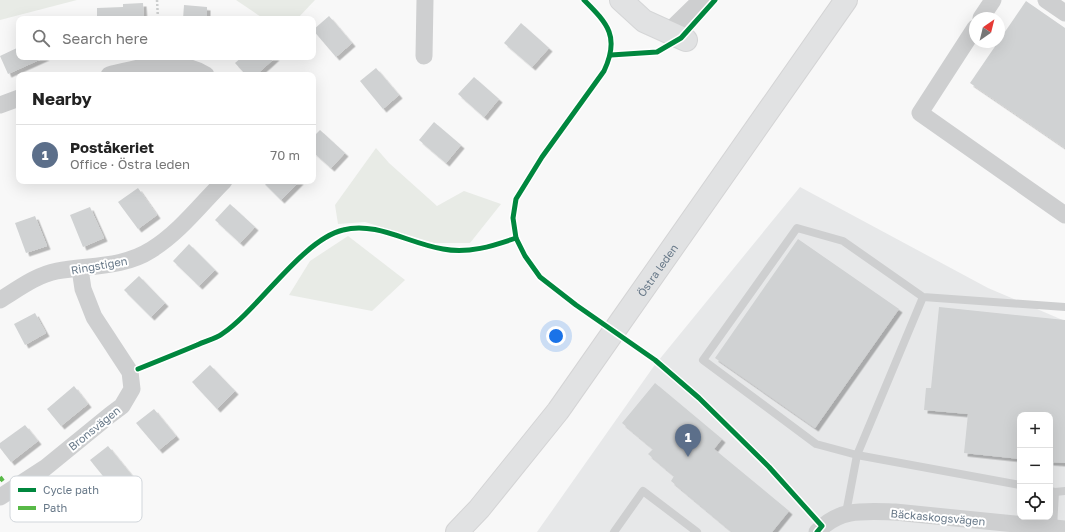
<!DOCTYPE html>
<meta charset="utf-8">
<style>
:root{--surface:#fff;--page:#f6f6f6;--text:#222;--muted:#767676;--line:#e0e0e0;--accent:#b45309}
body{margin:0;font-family:"Golos Text",sans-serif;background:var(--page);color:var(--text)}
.controls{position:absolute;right:12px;bottom:12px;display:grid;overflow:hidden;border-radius:8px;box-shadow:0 4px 16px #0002}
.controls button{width:36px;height:36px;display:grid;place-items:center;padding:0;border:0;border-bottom:1px solid var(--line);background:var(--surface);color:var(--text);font:20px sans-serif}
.compass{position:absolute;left:969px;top:12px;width:36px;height:36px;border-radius:50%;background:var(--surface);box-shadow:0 4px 16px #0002;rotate:35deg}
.you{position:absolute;left:556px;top:336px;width:14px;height:14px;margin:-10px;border:3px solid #fff;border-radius:50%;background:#1a73e8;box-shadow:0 0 0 6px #1a73e833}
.badge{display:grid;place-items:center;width:26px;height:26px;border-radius:50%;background:var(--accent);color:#fff;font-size:13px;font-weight:700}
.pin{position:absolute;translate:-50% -33px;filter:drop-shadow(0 1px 2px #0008)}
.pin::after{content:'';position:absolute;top:21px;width:14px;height:12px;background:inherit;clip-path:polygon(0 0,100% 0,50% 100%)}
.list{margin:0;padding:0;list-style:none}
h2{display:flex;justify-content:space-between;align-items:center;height:52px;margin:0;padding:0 16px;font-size:17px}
h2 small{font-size:13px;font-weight:400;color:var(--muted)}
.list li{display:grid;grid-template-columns:26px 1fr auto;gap:12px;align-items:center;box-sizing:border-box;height:60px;padding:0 16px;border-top:1px solid var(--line)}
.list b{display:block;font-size:15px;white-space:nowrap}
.list p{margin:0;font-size:13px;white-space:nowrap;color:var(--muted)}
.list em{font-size:13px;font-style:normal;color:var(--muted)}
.icon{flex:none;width:22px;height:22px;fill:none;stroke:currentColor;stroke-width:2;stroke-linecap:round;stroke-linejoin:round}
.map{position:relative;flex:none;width:1065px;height:532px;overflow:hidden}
.search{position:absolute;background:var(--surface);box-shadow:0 4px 16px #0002;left:16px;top:16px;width:300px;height:44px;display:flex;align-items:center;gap:10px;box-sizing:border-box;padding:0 14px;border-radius:8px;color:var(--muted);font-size:15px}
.panel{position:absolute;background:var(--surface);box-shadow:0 4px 16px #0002;left:16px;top:72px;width:300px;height:112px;border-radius:8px}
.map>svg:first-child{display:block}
</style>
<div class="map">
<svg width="1065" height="532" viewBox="0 0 1065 532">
<defs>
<filter id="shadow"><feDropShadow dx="3.5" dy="3.5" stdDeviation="0" flood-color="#0004"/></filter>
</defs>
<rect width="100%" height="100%" fill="#f8f8f8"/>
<path fill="#e7e8e9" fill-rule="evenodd" d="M800,187L988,288L1065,321V532H537L654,366ZM1020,415H1050V517H1020Z"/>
<g fill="#e8ebe6">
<path d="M0,0H77L0,20Z"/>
<path d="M236,0H315L297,19H264Z"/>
<path d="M376,148L389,163L437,206L464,191L501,204L470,243H434L365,222L338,224L335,205Z"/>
<path d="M348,236L405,280L372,311L289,295L310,261Z"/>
</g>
<g fill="#d0d2d3" filter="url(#shadow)">
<path d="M1026,1L1065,28V148L970,83Z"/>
<path d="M143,3L144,19H97V8L123,7V4Z"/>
<path d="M184,5L207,7V19H183Z"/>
<path d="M329,16L352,43L336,57L313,30Z"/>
<path d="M521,23L549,48L532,67L504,43Z"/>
<path d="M19,47V57H46L8,74L0,56Z"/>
<path d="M242,57H276L256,75H246L235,63Z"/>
<path d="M376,68L399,95L383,109L360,81Z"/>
<path d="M474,77L499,99L484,117L458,94Z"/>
<path d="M434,122L461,145L446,163L419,140Z"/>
<path d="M320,130L345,153L331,168L313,152V137Z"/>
<path d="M262,181H300L281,200Z"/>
<path d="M138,188L157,215L138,229L118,202Z"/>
<path d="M230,204L255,227L240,243L215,220Z"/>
<path d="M90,207L104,238L83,247L70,215Z"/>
<path d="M35,216L47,246L26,253L15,223Z"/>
<path d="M798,239L899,309L815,428L715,358Z"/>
<path d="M189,244L215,270L199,286L173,261Z"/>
<path d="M139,276L165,303L151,317L124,290Z"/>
<path d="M939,307L1065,320V463L1050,462V415H1020V459L964,453L968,414L924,410L926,388H931Z"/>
<path d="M35,313L46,333L25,345L14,324Z"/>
<path d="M210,365L235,391L217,409L192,382Z"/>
<path d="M655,383L722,439L714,449L789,511L772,532H732L671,481L674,476L648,454L653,449L622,423Z"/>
<path d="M74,386L88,404L61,426L47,409Z"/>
<path d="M154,409L176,436L159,450L136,423Z"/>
<path d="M25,425L38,441L11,462L0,448V443Z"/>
<path d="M108,446L134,478L116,492L90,460Z"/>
</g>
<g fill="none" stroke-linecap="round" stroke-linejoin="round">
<g stroke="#d5d6d7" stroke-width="24">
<path id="secondary" d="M621,0L644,21L686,40"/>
</g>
<g stroke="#d4d4d5" stroke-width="24">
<g id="highway">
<path id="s1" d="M457,532L479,509L558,411L846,0"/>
</g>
</g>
<path stroke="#cccece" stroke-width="2.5" stroke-dasharray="2 2" stroke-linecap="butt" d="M157,0L158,19"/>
<g stroke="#cecfd0" stroke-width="8">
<path d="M923,297L857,455L816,444L703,360L797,228L843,241L923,297L1065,307"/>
<path d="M1050,491L1055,492L1053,528"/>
<path d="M1055,492L1065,491"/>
<path d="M846,513L857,455L1020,485"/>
<path d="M614,532L643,491L697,532"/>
</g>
<g stroke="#cecfd0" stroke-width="17">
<path d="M1046,0L1065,13"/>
<path d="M981,18L993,0"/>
<path d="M975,28L920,113L1065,215"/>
<path d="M667,33L701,0"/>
<path d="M424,56L425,0"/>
<path d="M109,75C141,67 175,56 206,75"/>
<path d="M0,105L19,98"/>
<path d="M0,300C18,289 36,275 57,271C88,265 123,268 151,250C179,233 201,204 224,181"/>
<path d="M0,497L45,468L110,415L122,406L132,389L130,372L94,317L83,289L80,269"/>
<path d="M817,532C839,508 864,511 895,512L1065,529"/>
</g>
<use href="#secondary" stroke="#e1e2e3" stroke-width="22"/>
<use href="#highway" stroke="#e1e2e3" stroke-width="22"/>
<path stroke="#58b947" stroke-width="4" stroke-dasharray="8 4" stroke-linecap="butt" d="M0,477L3,481"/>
<g stroke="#fff" stroke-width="8">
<g id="cycleway">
<path d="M584,0C608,24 620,37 604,71L542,157L516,199L513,218L516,238L525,256L540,277L576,305L655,360L699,398L769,467L822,526L817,532"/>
<path d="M611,55L657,52L681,38L715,0"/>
<path d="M138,369C158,361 178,353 197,345C205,341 215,339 222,334C259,309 302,240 343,230C376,221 410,244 443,249C468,254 493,246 516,238"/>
</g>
</g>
<use href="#cycleway" stroke="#00873e" stroke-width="5"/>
</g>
<g text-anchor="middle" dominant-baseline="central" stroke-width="4" stroke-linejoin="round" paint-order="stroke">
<g font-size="11" fill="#677888" stroke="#fff">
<text transform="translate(99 265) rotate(-10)">Ringstigen</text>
<text stroke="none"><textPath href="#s1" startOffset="330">Östra leden</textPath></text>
<text transform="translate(94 428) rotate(-39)">Bronsvägen</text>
<text transform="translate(938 517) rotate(5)">Bäckaskogsvägen</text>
</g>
</g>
<rect x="10" y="476" width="132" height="46" rx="6" fill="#fff" stroke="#d1d6db" stroke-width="1"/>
<rect x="18" y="488" width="18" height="4" fill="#00873e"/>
<rect x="18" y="506" width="18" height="4" fill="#58b947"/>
<g font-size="11" fill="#677888">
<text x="43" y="494">Cycle path</text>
<text x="43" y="512">Path</text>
</g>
</svg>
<div class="controls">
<button>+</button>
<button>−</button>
<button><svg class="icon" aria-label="locate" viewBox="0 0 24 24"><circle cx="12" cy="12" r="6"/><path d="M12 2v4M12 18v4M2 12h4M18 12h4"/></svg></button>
</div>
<svg class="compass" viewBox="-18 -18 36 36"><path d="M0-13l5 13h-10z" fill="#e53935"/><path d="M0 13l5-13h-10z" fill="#767676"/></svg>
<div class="you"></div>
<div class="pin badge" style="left:688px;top:457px;background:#5c6f8a">1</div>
<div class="search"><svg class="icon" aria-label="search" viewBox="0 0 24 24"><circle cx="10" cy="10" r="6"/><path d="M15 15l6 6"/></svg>Search here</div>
<section class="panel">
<h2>Nearby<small></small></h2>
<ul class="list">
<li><span class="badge" style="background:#5c6f8a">1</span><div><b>Poståkeriet</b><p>Office · Östra leden</p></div><em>70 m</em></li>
</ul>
</section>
</div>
